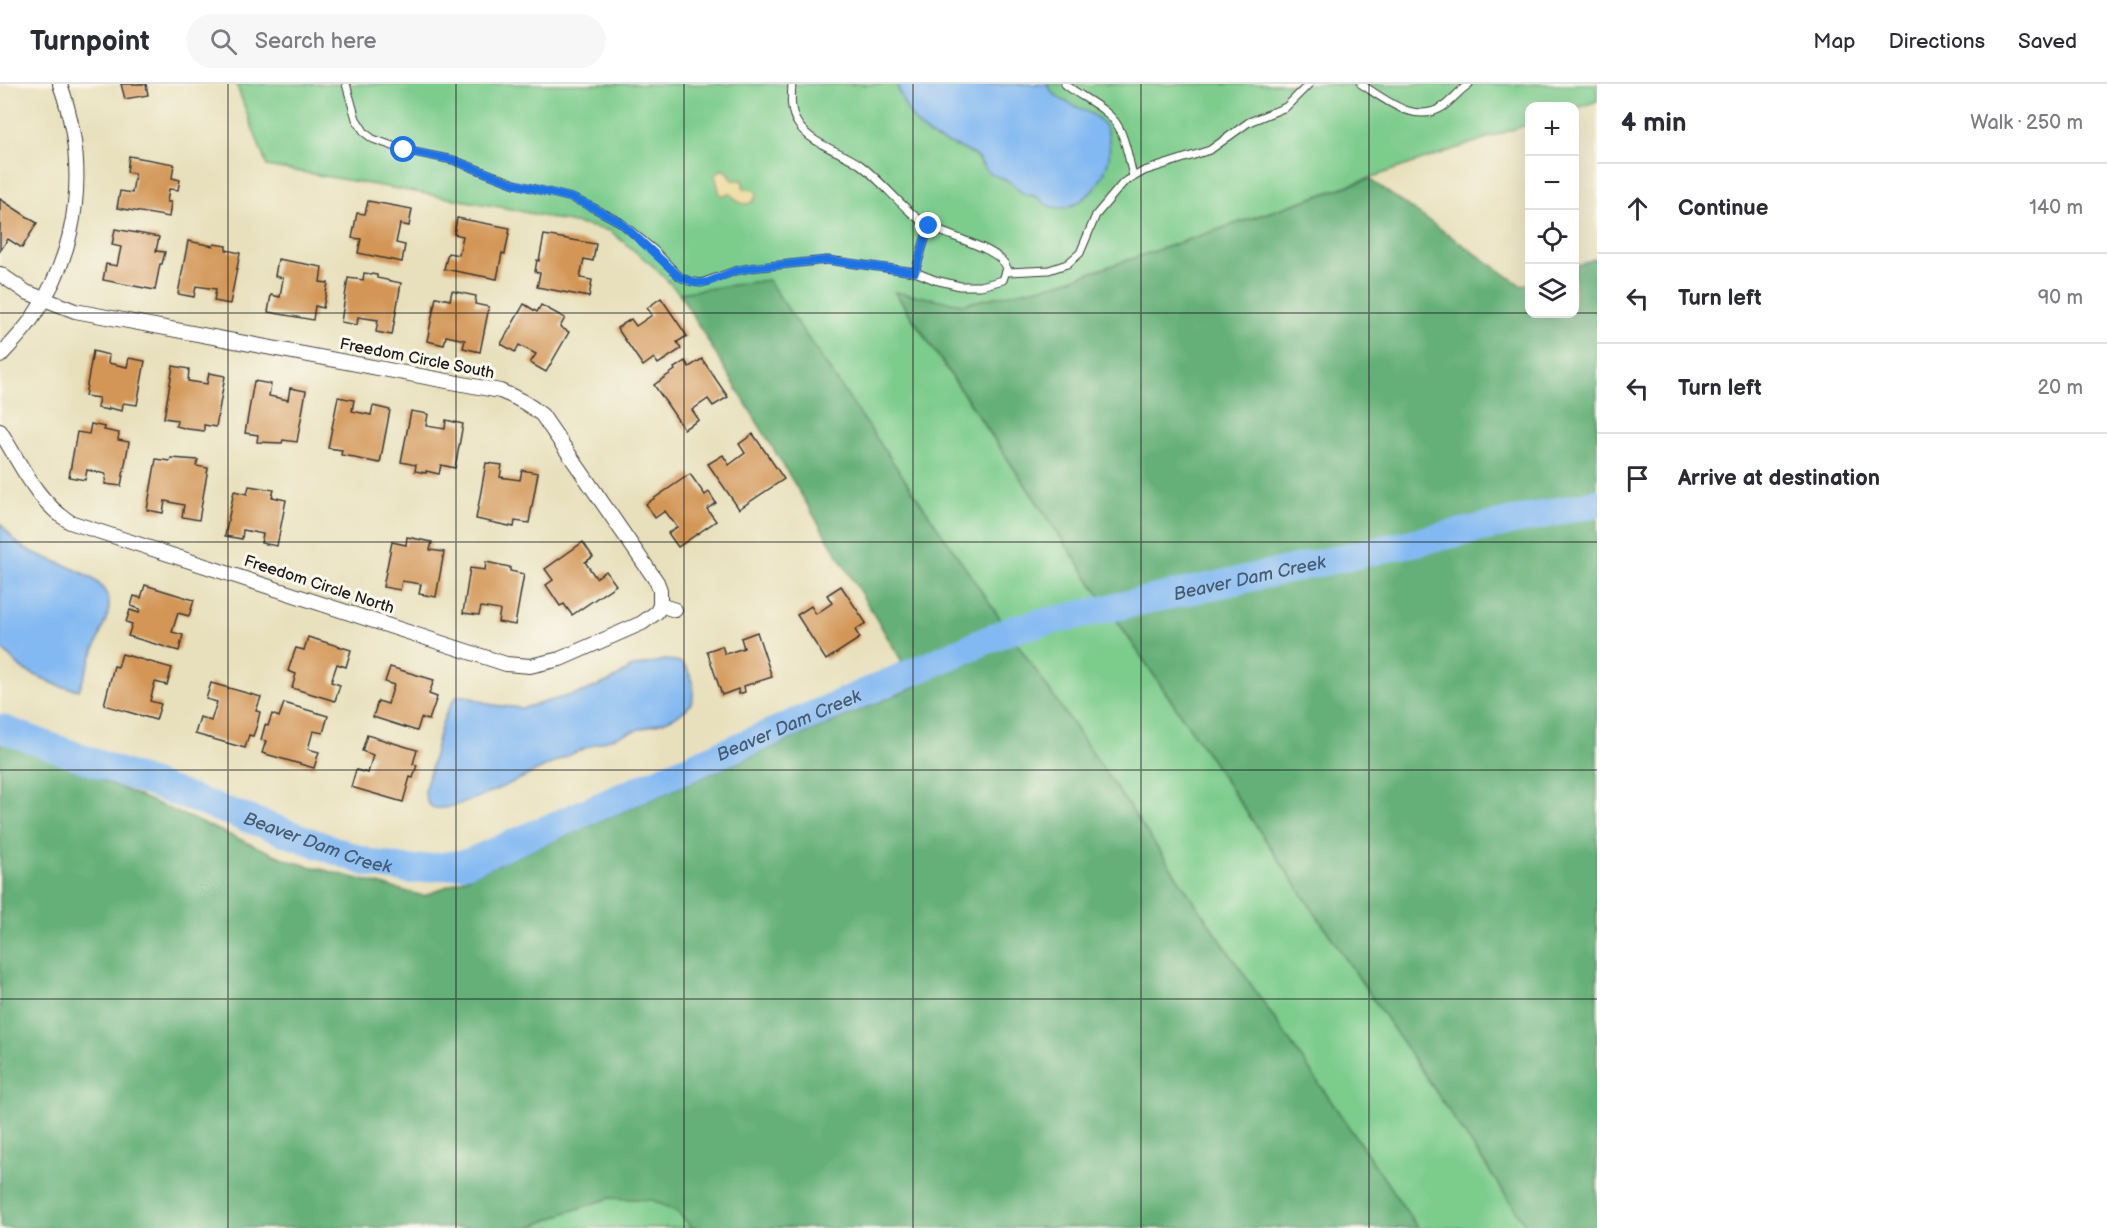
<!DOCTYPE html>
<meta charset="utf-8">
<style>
:root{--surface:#fff;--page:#f7f7f7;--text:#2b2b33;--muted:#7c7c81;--line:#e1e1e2}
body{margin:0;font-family:"Balsamiq Sans",sans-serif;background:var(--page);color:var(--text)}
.controls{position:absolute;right:18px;top:18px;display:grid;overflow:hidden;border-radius:12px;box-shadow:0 6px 24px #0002}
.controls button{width:54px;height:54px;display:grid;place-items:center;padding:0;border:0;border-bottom:2px solid var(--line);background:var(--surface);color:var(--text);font:30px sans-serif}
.stop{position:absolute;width:18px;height:18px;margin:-14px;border:4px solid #1a73e8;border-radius:50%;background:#fff}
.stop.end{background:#1a73e8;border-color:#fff;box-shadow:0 2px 6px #0008}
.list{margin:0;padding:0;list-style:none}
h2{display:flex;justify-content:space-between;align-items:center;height:78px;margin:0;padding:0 24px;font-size:26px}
h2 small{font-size:20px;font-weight:400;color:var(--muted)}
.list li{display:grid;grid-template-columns:39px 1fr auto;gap:18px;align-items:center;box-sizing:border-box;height:90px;padding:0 24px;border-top:2px solid var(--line)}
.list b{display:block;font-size:22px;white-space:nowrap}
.list em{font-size:20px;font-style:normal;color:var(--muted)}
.icon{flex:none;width:33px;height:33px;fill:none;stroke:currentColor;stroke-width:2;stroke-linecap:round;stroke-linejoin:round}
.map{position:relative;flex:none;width:1597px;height:1144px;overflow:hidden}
header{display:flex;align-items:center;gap:36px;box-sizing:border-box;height:84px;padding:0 30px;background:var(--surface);border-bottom:2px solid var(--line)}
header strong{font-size:28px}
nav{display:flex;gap:33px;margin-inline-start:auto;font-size:21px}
.search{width:420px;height:54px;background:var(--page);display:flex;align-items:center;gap:15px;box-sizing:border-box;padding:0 21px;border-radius:33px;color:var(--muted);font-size:22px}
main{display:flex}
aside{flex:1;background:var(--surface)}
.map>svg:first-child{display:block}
</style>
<header>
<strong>Turnpoint</strong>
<div class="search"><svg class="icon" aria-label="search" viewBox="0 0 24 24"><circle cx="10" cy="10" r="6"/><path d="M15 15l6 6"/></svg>Search here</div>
<nav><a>Map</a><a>Directions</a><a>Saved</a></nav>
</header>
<main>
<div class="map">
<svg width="1597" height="1144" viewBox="0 0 1597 1144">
<rect width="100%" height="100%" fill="#fbf7ec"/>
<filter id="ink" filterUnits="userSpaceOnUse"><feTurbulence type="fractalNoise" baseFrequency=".0167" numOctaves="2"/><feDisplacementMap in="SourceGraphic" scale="12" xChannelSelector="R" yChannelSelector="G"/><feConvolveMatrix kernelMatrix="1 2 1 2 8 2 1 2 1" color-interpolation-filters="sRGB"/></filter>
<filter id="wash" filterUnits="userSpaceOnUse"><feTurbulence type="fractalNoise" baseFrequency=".008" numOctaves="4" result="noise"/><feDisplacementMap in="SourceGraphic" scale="24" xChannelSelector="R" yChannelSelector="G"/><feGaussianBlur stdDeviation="1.35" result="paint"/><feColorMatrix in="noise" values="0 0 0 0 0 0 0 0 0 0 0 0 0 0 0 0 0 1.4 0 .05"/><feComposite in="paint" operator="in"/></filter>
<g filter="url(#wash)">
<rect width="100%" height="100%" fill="#e8e0bc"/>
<g fill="#7ccc8c" stroke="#4c7454" stroke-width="1.5">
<path d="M236,0H897L899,9L936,55L952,59L974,71L988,88L1009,97L1026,111H1034L1049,122L1094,33C1078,25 1054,17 1047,0H1597V17L1575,25L1574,22H1530L1529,40L1057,200L963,220L895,209L1528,1144H1418L768,196L679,209L653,182L610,147L506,124L267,82Z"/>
<path d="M610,1114L651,1115L676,1127L693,1144H529L567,1128Z"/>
</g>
<g fill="#65b078" stroke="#40664a" stroke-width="1.5">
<path d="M1369,95L1522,202L1529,199L1530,230H1574L1575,182L1597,174V1144H1528L895,208L963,220L1057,200Z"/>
<path d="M768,196L1418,1144H693L676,1127L652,1116L610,1114L567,1128L528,1144H0V652L290,777L424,812L917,602L679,209Z"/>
</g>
<path fill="#eeda9e" stroke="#857b5d" stroke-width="1.5" d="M722,85L729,89L732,96H742L744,105L755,106L757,110C752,125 737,121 731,109L724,112L720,110L715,91Z"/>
<g fill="#83b9f2" stroke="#506a87" stroke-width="1.5">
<path d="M897,0H1047C1058,25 1101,22 1108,50C1112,68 1109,83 1099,98C1089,113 1069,130 1049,122C1044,120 1040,114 1034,112C1032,111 1028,112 1026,111C1019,108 1014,100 1008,97C1001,93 992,92 987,87C982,81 980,74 972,70C961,63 947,60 935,54C914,44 903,21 897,0Z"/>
<path d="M0,439C7,447 14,458 23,463C49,480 118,488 108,530L79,606L59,602L22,585L0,563Z"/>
<path d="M665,576C669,577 675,576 679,578C691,582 698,612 689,622C677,637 644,643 627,649C604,657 580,665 559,676C541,685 447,733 432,723C419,714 428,695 431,684C436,663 442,627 457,612H466L492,621L523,624L583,608L612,596L632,583Z"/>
</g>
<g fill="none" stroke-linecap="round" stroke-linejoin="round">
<path stroke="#83b9f2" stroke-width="28" id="s1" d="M0,644L369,779L411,786L467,779L1013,545L1597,419"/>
</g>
<g id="blocks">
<g fill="#d39656">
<path d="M121,0H146L148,11L125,15Z"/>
<path d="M129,72L174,80L172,94L180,96L178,106L169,105L167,118H171L169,133L117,124L120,107L132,109L135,90L127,88Z"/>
<path d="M0,115L37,139L22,164L8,155L0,167Z"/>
<path d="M368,117L412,125L409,142L400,140L396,159L405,161L402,178L358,169L361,155L352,154L357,129L365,130Z"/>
<path d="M457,134L510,144L505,170L502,169L497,195L444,185L448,169L459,171L463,152L454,150Z"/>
<path d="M115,145L159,153L156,167L165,168L162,180H160L155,206L103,196L106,180L117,182L121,163L112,161Z"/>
<path d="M544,151L596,160L593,177L584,175L580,194L592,196L589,213L537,203L540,189L535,188L537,176L539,177Z"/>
<path d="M188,157L213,162L214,160L226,162V166L240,169L230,220L214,217L216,205L196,202L194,213L178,210Z"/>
<path d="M278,175L322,183L320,198L328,199L323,224L315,222L313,236L268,228L271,211L280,213L283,194L275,192Z"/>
<path d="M364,189L377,191V194L401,199L392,251L376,248L378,236L358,233L357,241L341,238L348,194L363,196Z"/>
<path d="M452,207L476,212L475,220L489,223L480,268L463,264L465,256L446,252L444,261L427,257L436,213L450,216Z"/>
<path d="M661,214L687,252L677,258L681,265L658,280L654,274L643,282L617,244L631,235L636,242L652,231L647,224Z"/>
<path d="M524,220L537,228L541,221L565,234L560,243L569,248L546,288L530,279L536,270L519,261L515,268L501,260Z"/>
<path d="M93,267L109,271L108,279L127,283L129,274L145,277L137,321L123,319L122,327L109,324V326L97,324L99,314L85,312Z"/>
<path d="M702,275L728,313L713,322L708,315L692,326L699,336L684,345L654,301L675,286L674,284L685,277L689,283Z"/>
<path d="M173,282L189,285L188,297L207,300L209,289L225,292L216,343L204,341V347L188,345L176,342L177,336L164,334Z"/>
<path d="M254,297L271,300L269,312L288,316L290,304L306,307L297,358L283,356L282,359L257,358L258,351L245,349Z"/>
<path d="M338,313L354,316L352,327L371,331L373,322L390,326L380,379L354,374V373L341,371L342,366L328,364Z"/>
<path d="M411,327L428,330L426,342L445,345L446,336L463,340L455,384L441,381L439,390L426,387V389L415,387L416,381L401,378Z"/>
<path d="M91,340L105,343L104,346L119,349L118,356L129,358L121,402L105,400L106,390L87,386L85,396L69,393L77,348L89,350Z"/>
<path d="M753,350L784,395L739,425L708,380L723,371L729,381L745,369L739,360Z"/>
<path d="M171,374L198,376L196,382L208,384L199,436L182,433L184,421L165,417L163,429L147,426L156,375L170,377Z"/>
<path d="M486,379L502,381L500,393L520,396L522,386L538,389L529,439L515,437L514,443L476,435Z"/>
<path d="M690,390L705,411L709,408L716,419L707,425L716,437L678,463L668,449L677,443L665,427L655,434L646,420Z"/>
<path d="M249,402L274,406L272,413L286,416L277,462L261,459L263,450L243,446L242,455L225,452L234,407L247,410Z"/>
<path d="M407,453L432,458L430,466L444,468L436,513L419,510L421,500L402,497L400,506L383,503L392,458L406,461Z"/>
<path d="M583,458L593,473L585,478L596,494L606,487L616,501L572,531L564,520L560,522L546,501L553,496L545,485Z"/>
<path d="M486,478L510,483V487L524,490L515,541L498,538L500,526L481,523L479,531L463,529L470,484L485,486Z"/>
<path d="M145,501L194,516L189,532L178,529L172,548L183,551L179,567L128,552L132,540L126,538L130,526L139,529L140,525L131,522L134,512L141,514Z"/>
<path d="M841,502L866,539L855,546L860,554L826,576L797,531L811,522L816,530L832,519L827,511Z"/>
<path d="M757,548L772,593L744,602L745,608L739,610L738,605L722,611L707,567L722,562L725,570L744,564L741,554Z"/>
<path d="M308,553L351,566L346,583L337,580L331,598L340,601L335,617L292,604L296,590L288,587L292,575L296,564L304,566Z"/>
<path d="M122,570L172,584L167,601L155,598L150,617L161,620L156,636L104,621L114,582L118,583Z"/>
<path d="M390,583L434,596L429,610L437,613L429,636L421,634L417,647L373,633L378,617L388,620L394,601L385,598Z"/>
<path d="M211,599L261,613L256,627L260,628L257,641L253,652L249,651L245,664L195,650L200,633L211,637L217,618L206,615Z"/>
<path d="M284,619L328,632L323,649L313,647L308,665L319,668L314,684L262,669L266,657L261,656L265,641L268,642L272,630L279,633Z"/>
<path d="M367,651L417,666L413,680L417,681L413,694L410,693L403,718L351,703L356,686L368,689L373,671L362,667Z"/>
</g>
</g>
</g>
<g filter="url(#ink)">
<use href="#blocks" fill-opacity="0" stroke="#3b3934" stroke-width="1.5"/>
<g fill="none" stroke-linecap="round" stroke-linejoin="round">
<g stroke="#3b3934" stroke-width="9">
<g id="lane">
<path d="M346,0L356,35L365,49L373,55L404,66L453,76L515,100L572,114L592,123L620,138L654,166L680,193L689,197L701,199L735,187L750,184L827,176L915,188L935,196L960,202H981L1003,196L1007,184C1000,164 949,153 931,143C905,129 884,98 859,80C840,67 811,60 798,40C790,28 791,14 792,0"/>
<path d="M1065,0C1081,14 1107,23 1118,42C1126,56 1129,76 1133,92"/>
<path d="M1361,0C1385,15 1415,42 1444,22C1453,15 1460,6 1469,0"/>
<path d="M915,188L929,142"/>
<path d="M1007,188L1049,186L1067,180L1080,169L1096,131L1123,99L1144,87L1210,66L1249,38L1286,23L1309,0"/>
</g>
</g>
<g stroke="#3b3934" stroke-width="16">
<g id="street">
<path d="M0,190L26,208L75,227L500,307C516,313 529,320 542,331L657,498L660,506V521L675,526"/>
<path d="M0,272C12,259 24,247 33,233C81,163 88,79 60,0"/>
<path d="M0,347C20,379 37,418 70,438L506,580L530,582L560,575L642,539L657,528L660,521"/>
</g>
</g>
<use href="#lane" stroke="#fff" stroke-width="7"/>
<use href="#street" stroke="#fff" stroke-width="14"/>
</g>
</g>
<g fill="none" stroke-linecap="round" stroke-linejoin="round" filter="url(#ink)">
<path stroke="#1a73e8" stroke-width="8" d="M404,66L453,76L515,100L572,114L592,123L620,138L680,193L696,199L708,198L735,187L750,184L827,176L915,188L929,142"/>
</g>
<path fill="none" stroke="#1c1c1c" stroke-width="1.5" stroke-opacity="0.55" d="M228,0V1144M456,0V1144M684,0V1144M913,0V1144M1141,0V1144M1369,0V1144M0,229H1530M1574,229H1597M0,458H1597M0,686H1597M0,915H1597"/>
<g text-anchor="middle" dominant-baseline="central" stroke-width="6" stroke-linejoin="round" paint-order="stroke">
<g font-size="16" fill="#1c1c1c" stroke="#fbf7ec">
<text transform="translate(417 275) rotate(11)">Freedom Circle South</text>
<text transform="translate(319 501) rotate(18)">Freedom Circle North</text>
</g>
<g font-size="18" font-style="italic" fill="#455b72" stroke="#fbf7ec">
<text stroke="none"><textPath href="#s1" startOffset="1328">Beaver Dam Creek</textPath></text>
<text stroke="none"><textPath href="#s1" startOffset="842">Beaver Dam Creek</textPath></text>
<text stroke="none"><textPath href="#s1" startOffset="338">Beaver Dam Creek</textPath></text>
</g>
</g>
</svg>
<div class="controls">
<button>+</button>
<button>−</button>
<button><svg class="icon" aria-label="locate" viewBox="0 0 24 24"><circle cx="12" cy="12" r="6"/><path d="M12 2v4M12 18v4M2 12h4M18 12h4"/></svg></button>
<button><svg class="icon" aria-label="layers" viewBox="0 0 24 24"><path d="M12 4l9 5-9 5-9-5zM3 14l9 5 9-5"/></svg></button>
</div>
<div class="stop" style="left:404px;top:66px"></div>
<div class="stop end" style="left:929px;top:142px"></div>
</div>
<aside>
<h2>4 min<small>Walk · 250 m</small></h2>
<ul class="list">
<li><svg class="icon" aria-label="ahead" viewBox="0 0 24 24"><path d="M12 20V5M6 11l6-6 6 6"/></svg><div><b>Continue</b></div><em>140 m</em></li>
<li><svg class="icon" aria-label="left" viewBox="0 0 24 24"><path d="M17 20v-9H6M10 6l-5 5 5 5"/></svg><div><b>Turn left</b></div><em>90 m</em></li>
<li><svg class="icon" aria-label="left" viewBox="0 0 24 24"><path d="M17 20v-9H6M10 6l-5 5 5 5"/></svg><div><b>Turn left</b></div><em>20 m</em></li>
<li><svg class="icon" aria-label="arrive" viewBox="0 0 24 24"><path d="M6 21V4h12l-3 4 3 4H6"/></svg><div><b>Arrive at destination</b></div></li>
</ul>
</aside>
</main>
